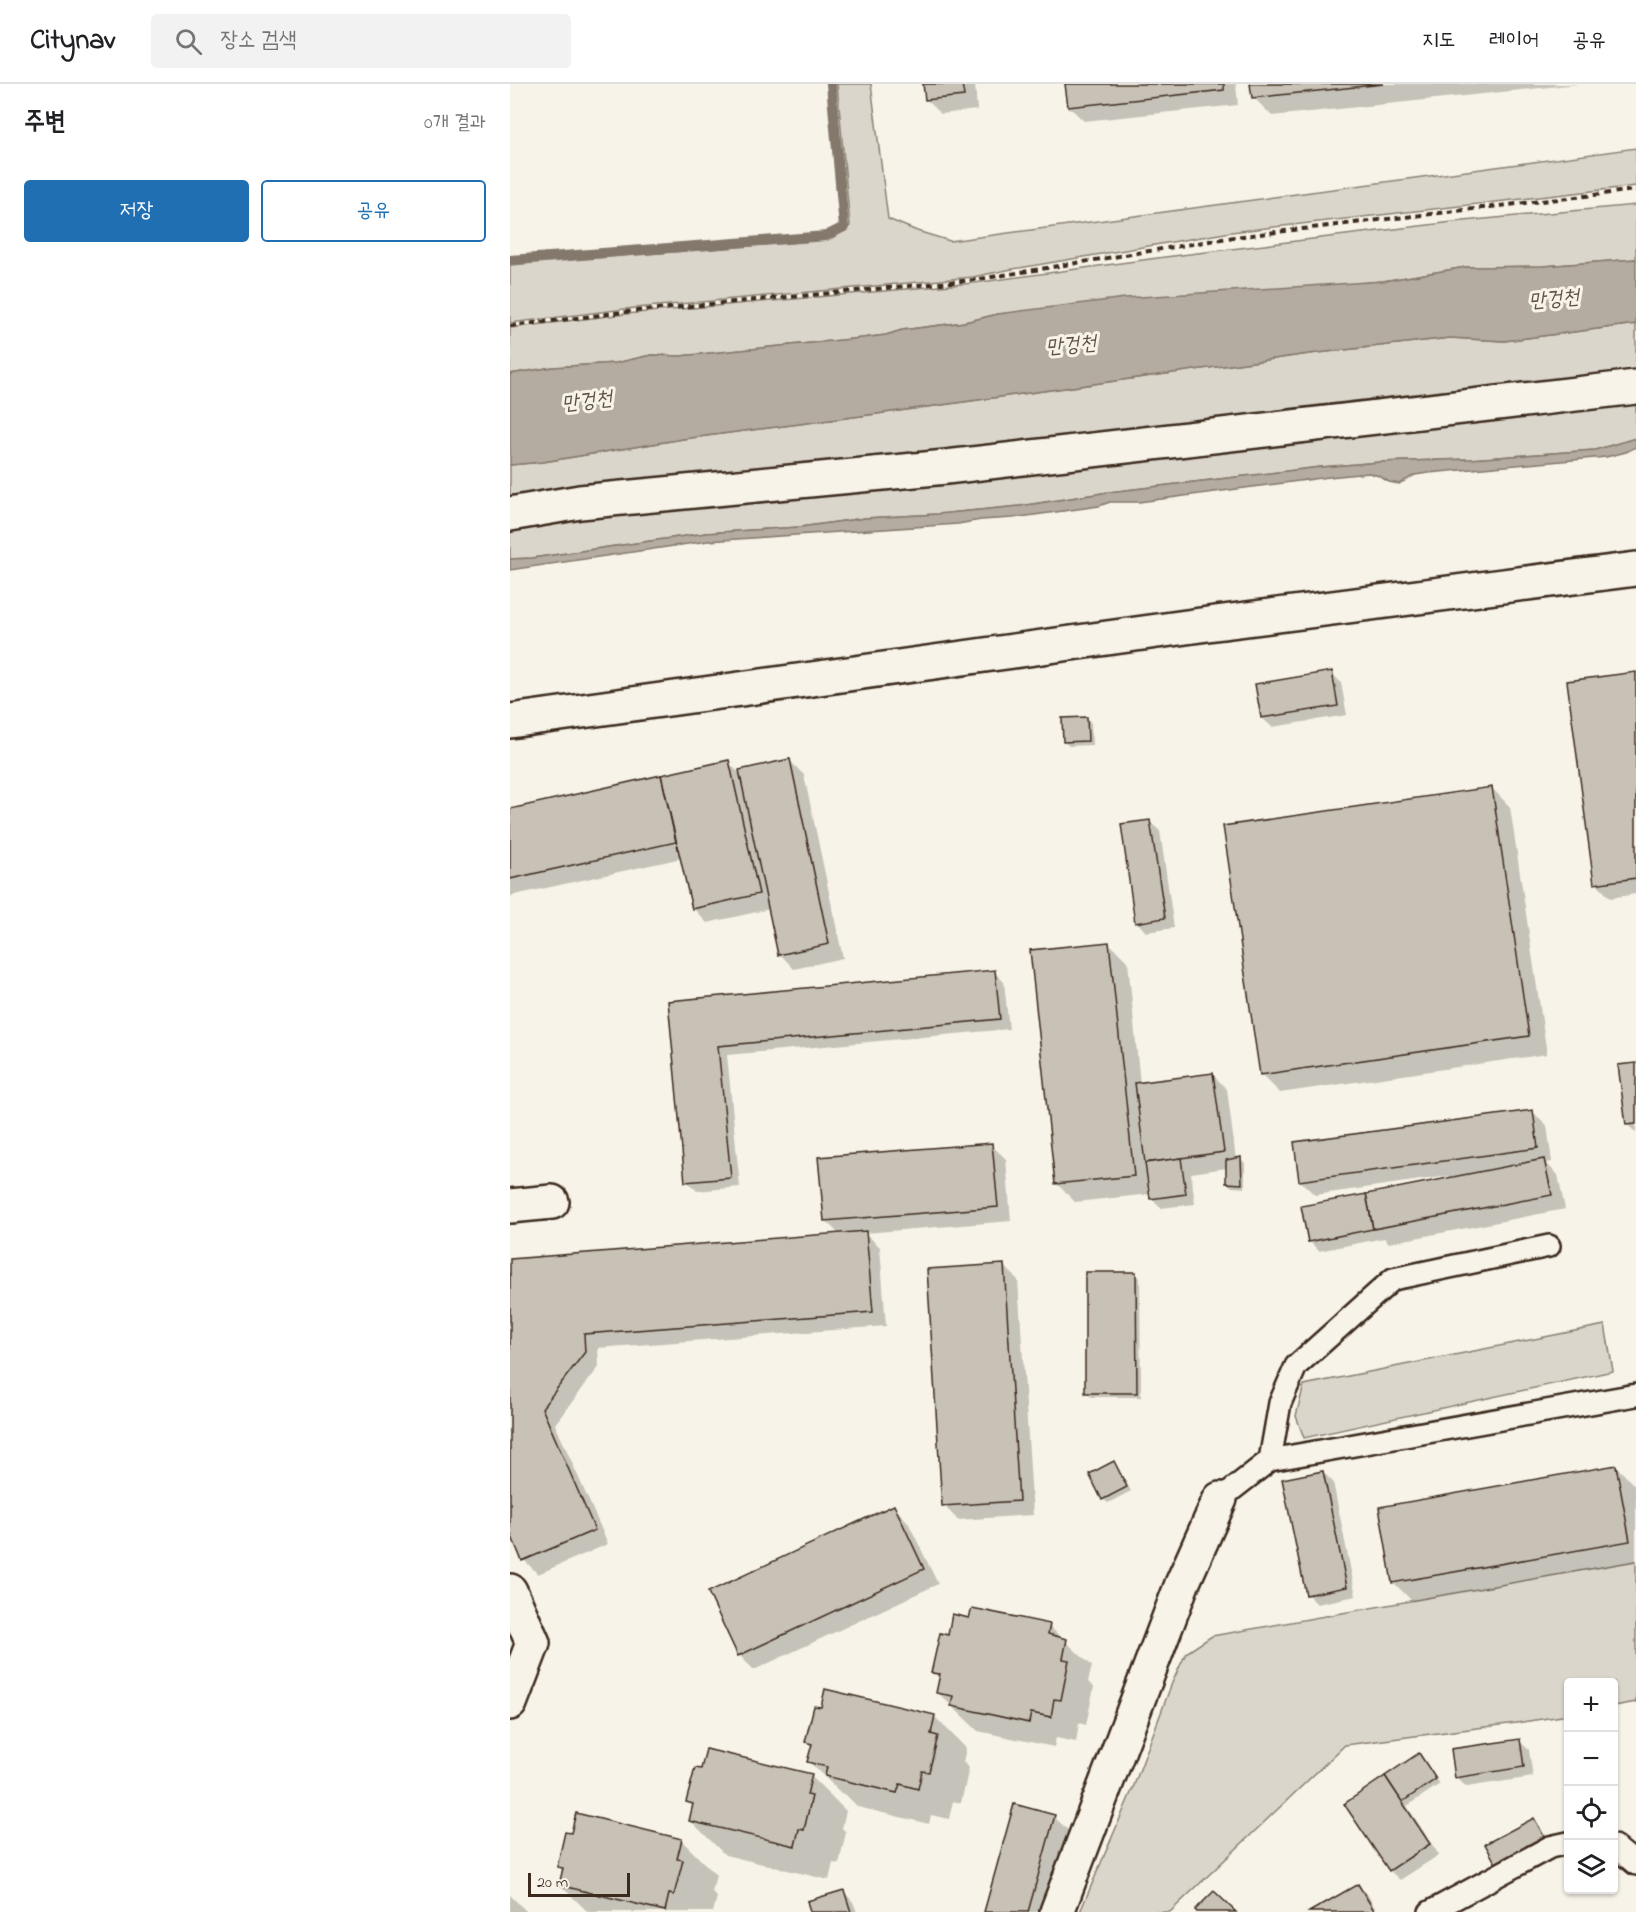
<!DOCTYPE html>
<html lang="ko">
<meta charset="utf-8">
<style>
:root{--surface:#fff;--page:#f2f2f2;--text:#202124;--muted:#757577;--line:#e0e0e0;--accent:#1f6fb2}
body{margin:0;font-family:"Indie Flower","Poor Story",sans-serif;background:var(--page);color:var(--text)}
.controls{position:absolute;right:18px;bottom:18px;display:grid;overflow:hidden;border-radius:6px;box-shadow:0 2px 4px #0004}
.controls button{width:54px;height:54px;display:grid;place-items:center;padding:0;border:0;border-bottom:2px solid var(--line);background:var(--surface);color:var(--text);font:30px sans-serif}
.scale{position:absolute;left:18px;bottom:15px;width:102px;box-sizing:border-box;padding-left:6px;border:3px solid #3b2a1e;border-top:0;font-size:16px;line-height:21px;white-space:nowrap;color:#3b2a1e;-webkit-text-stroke:4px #f7f3e8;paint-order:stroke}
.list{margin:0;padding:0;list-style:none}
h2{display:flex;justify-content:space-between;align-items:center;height:78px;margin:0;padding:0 24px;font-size:26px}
h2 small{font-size:20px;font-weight:400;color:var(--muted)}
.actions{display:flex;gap:12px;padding:18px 24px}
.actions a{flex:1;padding:14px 0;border:2px solid var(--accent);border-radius:6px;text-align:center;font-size:21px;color:var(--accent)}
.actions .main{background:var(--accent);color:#fff}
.icon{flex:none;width:33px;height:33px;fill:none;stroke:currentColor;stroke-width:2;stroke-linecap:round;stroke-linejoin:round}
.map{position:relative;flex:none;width:1126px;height:1828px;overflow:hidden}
header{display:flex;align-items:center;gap:36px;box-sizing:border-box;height:84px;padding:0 30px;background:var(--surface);border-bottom:2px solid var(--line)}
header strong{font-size:28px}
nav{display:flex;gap:33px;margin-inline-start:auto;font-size:21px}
.search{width:420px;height:54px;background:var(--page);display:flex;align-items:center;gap:15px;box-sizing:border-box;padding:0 21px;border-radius:6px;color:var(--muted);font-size:22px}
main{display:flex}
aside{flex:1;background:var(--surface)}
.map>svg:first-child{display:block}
</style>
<header>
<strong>Citynav</strong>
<div class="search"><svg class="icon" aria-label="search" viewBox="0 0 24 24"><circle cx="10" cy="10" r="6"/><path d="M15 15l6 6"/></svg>장소 검색</div>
<nav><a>지도</a><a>레이어</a><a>공유</a></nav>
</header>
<main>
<aside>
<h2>주변<small>0개 결과</small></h2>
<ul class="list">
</ul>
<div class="actions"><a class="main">저장</a><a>공유</a></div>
</aside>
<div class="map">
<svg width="1126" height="1828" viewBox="0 0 1126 1828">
<rect width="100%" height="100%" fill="#f7f3e8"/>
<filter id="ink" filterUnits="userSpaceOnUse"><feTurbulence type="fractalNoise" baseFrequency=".0167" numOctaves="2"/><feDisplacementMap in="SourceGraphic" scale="12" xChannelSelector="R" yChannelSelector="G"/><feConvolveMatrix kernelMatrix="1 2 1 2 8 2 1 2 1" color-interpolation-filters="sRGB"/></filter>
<g filter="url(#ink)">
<g fill="#dbd6cb" stroke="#8b8074" stroke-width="1.5">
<path d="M327,0H361L378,135L407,147L440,157L1126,64V102L721,148L497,186L463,193L115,225L0,239V181L313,156L340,142Z"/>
<path d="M1126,121V175L1033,182L956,183L873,197L488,230L455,238L392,246L376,251L352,254L170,272L141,271L106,279L43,283L0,290V244L115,230L464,199L655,173L943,138Z"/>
<path d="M1126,240V298L0,426V381L33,378L173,355L374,329L799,270L940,254L994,257Z"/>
<path d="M1126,308V354L1085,366L960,375L870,378L811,383L599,408L510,422L428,430L355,434L290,443L196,449L22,474L0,475V435Z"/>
<path d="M1095,1241L1103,1287L794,1354L786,1332L794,1301Z"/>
<path d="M1126,1477V1618L1104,1622V1598H1058V1631L1006,1639L835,1661L660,1828H570L623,1704L662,1599L676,1569L702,1552Z"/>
</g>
<g fill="#b4aca0" stroke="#84786c" stroke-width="1.5">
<path d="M1126,175V240L994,257L940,254L799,270L374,329L173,355L33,378L0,381V290L43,283L106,279L141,271L170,272L352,254L376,251L392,246L455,238L488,230L615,214L873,197L956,183L1033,182Z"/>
<path d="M1126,354V363L1116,368L1096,373L918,389L905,391L889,400L879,398L869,392L859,389L819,393L629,418H600L589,422L503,434L471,436L448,440L198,457L0,486V475L22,474L196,449L290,443L355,434L428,430L510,422L599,408L811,383L870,378L960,375L1085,366Z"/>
</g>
<g fill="#0003">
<path d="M415,0H465L467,26L431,30L416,15Z"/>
<path d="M557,0H726L728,21L574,37L559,23Z"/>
<path d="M742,0H1068L762,32L743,13Z"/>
<path d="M822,589L831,599L837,631L762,643L752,634Z"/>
<path d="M1126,589V810L1100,814L1086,799L1058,598Z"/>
<path d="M577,634L581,639L582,661L559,662L554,658Z"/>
<path d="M280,677L294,691L333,874L284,885L270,870L260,825L197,839L183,824L172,774L0,812V727L218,678L232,692Z"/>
<path d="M982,704L1000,723L1037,970L770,1009L751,990Z"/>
<path d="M640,738L650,747L664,844L636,848L627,838Z"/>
<path d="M599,859L618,878L630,1000L702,990L717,1005L726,1076L731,1075L735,1079V1104L722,1103L717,1099V1084L681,1089L685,1120L651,1124L642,1115L641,1110L565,1118L546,1099Z"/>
<path d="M484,888L494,898L499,945L217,971L230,1103L187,1107L177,1097L160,918Z"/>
<path d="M1126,981V1049L1117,1040L1110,982Z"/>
<path d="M1022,1027L1037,1042L1042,1078L1036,1079L1048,1091L1055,1125L879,1159L874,1154L809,1167L799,1157L940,1095L939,1092L805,1111L790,1097Z"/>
<path d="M481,1061L496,1075L501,1137L355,1149L370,1163L376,1242L88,1264L89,1283L45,1340L98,1460L28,1490L14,1476L0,1444V1177L330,1151L315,1136Z"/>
<path d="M494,1182L508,1196L523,1431L448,1436L434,1422Z"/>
<path d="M626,1190L630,1194L631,1313H581L577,1308Z"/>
<path d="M604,1379L608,1384L621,1407L598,1419L593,1415Z"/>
<path d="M1106,1382L1124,1401L1126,1410V1477L902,1517L884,1499Z"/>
<path d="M813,1388L823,1398L846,1512L807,1520L797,1510Z"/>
<path d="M384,1423L398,1438L428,1500L244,1586L229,1571Z"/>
<path d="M461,1536L539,1542L582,1582L578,1598L584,1603L576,1641L569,1639L566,1658L546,1654L544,1663L468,1647L427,1608L430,1595L423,1588L439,1552Z"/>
<path d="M424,1632L456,1664L453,1678L459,1684L451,1719L443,1717L439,1735L421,1731L419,1740L348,1723L336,1711L331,1709L299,1678L303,1664L297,1658Z"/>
<path d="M1009,1657L1019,1666L1023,1693L956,1703L946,1693Z"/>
<path d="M913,1676L930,1700L897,1722L929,1771L890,1796L880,1787L836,1721Z"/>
<path d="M301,1692L336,1727L332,1744L336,1748L329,1780L323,1779L319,1796L215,1771L180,1736L184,1723L178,1718Z"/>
<path d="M544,1733L559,1747L536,1828H476Z"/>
<path d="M171,1756L206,1791L202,1808L207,1813L203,1828H78L50,1801L54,1788L48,1782Z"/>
<path d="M848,1802L858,1811L867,1828H802Z"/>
<path d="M334,1808L343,1818L347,1828H302Z"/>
<path d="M0,1811L17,1828H0Z"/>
</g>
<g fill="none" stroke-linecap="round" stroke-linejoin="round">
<path stroke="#84786c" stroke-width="10" d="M0,176L316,152L334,143L321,0"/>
</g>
<g fill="#c8c1b6" stroke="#3b2a1e" stroke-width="1.5">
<path d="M413,0H452L454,12L415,16Z"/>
<path d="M555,0H714V6L558,23Z"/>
<path d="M740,0H874L742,14Z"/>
<path d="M822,587L828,622L751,634L745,600Z"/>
<path d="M1126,588V794L1084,800L1057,597Z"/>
<path d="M577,633L578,657L553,658L552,634Z"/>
<path d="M280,675L319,860L268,871L229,686Z"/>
<path d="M219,676L249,810L182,825L151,691Z"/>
<path d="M151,691L166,758L0,795V725Z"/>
<path d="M982,703L1019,952L750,991L713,742Z"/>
<path d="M640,736L655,834L625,839L611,740Z"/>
<path d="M599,858L624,1092L545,1100L520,866Z"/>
<path d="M485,886L490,935L208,962L221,1094L175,1098L158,917Z"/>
<path d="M1126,979V1040L1116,1041L1108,981Z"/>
<path d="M703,989L714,1068L635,1079L625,999Z"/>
<path d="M1023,1026L1028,1064L789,1097L784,1058Z"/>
<path d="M482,1059L488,1123L314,1137L308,1073Z"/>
<path d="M731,1073L732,1100L716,1099V1076Z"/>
<path d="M671,1074L676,1110L640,1115L635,1079Z"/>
<path d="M1034,1075L1042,1111L863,1145L856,1110Z"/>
<path d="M856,1110L863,1145L798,1158L791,1122Z"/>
<path d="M356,1147L363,1228L74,1250L75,1268L32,1324L85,1446L12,1477L0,1448V1175Z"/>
<path d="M494,1180L509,1417L432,1422L417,1185Z"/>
<path d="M575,1188H626L627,1309H575Z"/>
<path d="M604,1377L617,1403L592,1416L579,1390Z"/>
<path d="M1106,1381L1120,1457L882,1499L869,1423Z"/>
<path d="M813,1387L837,1503L796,1511L772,1395Z"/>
<path d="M384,1421L414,1485L228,1572L198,1508Z"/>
<path d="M462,1524L540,1540L538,1550L557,1555L553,1575L559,1576L551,1616L544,1615L541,1633L521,1629L519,1639L441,1622L443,1612L426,1609L430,1590L421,1589L430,1549L438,1551L442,1530L459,1534Z"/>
<path d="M315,1605L425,1631L421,1650L428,1652L419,1688L412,1687L408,1705L390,1700L387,1709L315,1692L317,1683L297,1678L302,1660L295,1658L304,1622L311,1623Z"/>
<path d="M1010,1655L1014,1683L945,1694L941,1665Z"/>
<path d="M196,1665L302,1690L297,1711L302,1712L294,1746L289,1745L285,1762L179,1737L183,1720L176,1718L185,1684L191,1685Z"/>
<path d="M909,1669L926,1695L892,1718L875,1692Z"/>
<path d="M875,1692L920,1760L879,1787L834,1720Z"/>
<path d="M504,1720L545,1731L518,1828H474Z"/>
<path d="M66,1729L172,1755L167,1775L173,1776L164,1811L159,1810L155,1827L49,1801L53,1784L47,1783L55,1748L61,1749Z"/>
<path d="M1024,1734L1035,1754L986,1780L975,1760Z"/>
<path d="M848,1800L865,1828H799Z"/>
<path d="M334,1806L341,1828H300L297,1817Z"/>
<path d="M704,1807L726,1828H687L685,1826Z"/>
</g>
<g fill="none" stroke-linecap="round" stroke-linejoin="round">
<g stroke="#3b2a1e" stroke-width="26">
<g id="lane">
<path d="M760,1376L770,1319L786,1282L883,1195L1039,1162"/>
<path d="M710,1415L760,1376L1126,1311"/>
<path d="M1104,1762L1126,1780"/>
<path d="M920,1828L1040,1763L1058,1759"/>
</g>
</g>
<g stroke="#3b2a1e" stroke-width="38">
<g id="street">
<path d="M0,430L70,418L436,383L1126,303"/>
<path d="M0,637L705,539L1126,485"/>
<path d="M0,1122L42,1118"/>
<path d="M0,1507L23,1559L0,1619"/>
<path d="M547,1828L672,1500L710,1415"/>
</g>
</g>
<path stroke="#3b2a1e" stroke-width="4" stroke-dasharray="6 4.5" stroke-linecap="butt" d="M0,242L115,228L464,196L724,153L1126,106"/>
<use href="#lane" stroke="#f7f3e8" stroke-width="21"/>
<use href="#street" stroke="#f7f3e8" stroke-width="33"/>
</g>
</g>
<g text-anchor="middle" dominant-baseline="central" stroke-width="6" stroke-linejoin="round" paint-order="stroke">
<g font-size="21" font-style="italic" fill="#5f5145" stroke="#f7f3e8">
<text transform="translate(1044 216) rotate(-5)">만겅천</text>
<text transform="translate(561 262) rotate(-5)">만겅천</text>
<text transform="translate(77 318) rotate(-7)">만겅천</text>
</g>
</g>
</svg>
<div class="controls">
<button>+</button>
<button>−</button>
<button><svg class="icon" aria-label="locate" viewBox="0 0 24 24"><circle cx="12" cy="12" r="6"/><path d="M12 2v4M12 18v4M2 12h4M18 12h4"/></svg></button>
<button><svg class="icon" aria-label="layers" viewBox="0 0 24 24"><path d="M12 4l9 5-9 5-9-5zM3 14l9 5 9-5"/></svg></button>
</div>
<div class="scale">20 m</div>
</div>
</main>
